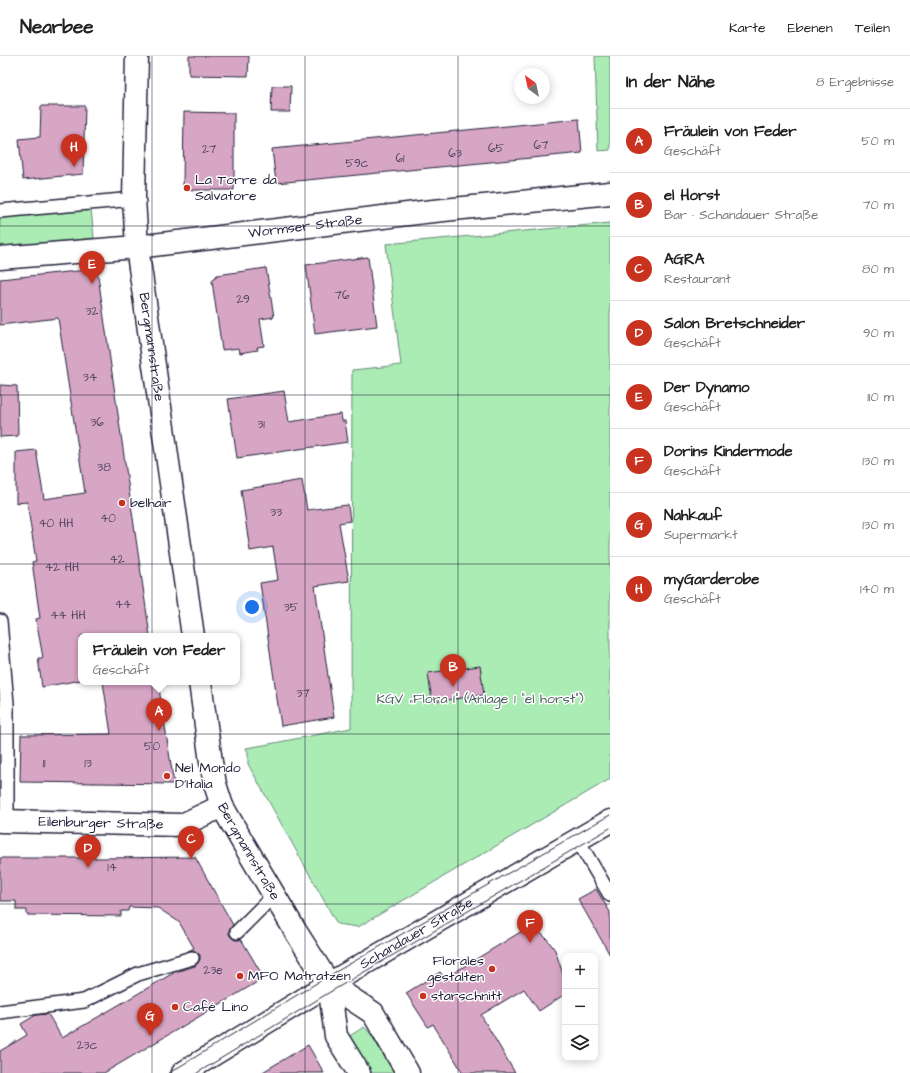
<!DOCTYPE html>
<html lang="de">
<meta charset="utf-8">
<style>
:root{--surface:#fff;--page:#f2f2f2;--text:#222;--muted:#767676;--line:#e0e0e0;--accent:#c8321e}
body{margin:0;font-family:"Architects Daughter",sans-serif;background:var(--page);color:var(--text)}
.controls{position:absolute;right:12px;bottom:12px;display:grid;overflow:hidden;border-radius:8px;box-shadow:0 2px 10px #0003}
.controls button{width:36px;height:36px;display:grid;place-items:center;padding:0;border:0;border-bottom:1px solid var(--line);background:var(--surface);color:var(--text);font:20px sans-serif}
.compass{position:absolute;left:514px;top:12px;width:36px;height:36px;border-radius:50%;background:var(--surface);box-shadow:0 2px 10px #0003;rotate:327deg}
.you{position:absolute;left:252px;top:551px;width:14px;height:14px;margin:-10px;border:3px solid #fff;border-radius:50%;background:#1a73e8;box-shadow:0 0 0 6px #1a73e833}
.badge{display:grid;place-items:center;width:26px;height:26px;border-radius:50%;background:var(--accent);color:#fff;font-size:13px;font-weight:700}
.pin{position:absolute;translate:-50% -33px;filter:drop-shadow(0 1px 2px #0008)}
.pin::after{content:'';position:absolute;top:21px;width:14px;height:12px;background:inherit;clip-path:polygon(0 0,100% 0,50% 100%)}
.popup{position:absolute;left:78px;top:577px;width:162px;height:52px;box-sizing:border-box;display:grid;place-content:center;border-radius:8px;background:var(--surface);filter:drop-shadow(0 1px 3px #0005);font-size:13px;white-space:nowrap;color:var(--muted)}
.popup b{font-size:15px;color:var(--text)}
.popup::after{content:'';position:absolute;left:50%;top:100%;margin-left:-8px;border:8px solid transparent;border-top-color:var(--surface)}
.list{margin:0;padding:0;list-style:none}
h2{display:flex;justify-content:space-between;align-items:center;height:52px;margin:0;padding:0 16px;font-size:17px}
h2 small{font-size:13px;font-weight:400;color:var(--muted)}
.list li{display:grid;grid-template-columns:26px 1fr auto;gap:12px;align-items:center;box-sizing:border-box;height:64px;padding:0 16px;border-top:1px solid var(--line)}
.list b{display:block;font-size:15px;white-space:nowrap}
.list p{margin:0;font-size:13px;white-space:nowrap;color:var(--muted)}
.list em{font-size:13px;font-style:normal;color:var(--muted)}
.icon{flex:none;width:22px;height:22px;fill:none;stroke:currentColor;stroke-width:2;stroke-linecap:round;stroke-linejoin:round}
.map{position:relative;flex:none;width:610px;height:1017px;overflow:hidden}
header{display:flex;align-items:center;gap:24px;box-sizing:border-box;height:56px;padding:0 20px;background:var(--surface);border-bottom:1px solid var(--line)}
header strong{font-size:19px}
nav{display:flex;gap:22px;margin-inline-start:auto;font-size:14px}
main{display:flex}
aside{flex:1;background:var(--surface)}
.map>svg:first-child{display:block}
</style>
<header>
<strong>Nearbee</strong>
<nav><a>Karte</a><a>Ebenen</a><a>Teilen</a></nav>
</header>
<main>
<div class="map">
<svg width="610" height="1017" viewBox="0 0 610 1017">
<rect width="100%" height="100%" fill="#fff"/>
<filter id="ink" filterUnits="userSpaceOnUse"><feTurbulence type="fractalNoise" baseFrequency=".025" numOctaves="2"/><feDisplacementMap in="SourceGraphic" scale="8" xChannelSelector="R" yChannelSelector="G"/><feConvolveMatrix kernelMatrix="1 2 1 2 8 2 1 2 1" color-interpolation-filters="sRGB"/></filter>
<g filter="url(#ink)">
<g fill="#abecb4" stroke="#668778">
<path d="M595,0H610V94L598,95Z"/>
<path d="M91,153L94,182L0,191V162Z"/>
<path d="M610,167V723L358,871L337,868L248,708V696L246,692L264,689L351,672L352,314L401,309L386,188Z"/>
<path d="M364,971L370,977L394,1017H368L348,981Z"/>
</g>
<g fill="#d7a6c5" stroke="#22223b">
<path d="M189,0H249L248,20L189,19Z"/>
<path d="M272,30H291L290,56H271Z"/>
<path d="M41,50H85L83,118L23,124L19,83L40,81Z"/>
<path d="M184,56L234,57V134H192L183,129Z"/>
<path d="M579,63L582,97L276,127L272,93Z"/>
<path d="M368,201L377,270L315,278L306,209Z"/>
<path d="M266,212L274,261L260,263L264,290L257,291L258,294L240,297L239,292L222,294L212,225L217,219Z"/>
<path d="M97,213L150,580H81V624L42,631L38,602H43L36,563L40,562L32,506L36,505L27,446L16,447V396L36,394L44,443L85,437L58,262L0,269V223Z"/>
<path d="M0,329L17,330L18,380L0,381Z"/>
<path d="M284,335L289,366L341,358L342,365H345L348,386L237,402L228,343Z"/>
<path d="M302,424L307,454L348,449L350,465L339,467L349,525L315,530L334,661L281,670L260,527L278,524L273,491L250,495L241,434Z"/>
<path d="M480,610L484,639L432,646L428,617Z"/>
<path d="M103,626H158L174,728L20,726L21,679L111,678Z"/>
<path d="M195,801L233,869L229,874V878L231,881L235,884H239L241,883L264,922L104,1017H0V995L27,979L21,968L36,959L48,958L62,982L175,916L195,910L198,907L200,903V899L197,896L193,894L188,895L194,892L179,866L158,852L129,851L128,855H121V860L27,859V854H16V845H0V802H101Z"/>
<path d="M596,833L610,856V899L578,843Z"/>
<path d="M532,869L547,883L555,894L565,924V938L539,955L524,933L481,959L515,1017H463L433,968L428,971L406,937L440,916L445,922Z"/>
<path d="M308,989L324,1017H261Z"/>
</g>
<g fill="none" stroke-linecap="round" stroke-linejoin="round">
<g stroke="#22223b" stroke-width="16">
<g id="service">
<path d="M0,155L134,143"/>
<path d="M0,565L7,648V765"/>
<path d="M577,783L610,839"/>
<path d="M237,876L274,839"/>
<path d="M0,956L84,945L138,918L192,902"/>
</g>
</g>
<g stroke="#22223b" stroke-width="25">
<g id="minor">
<path id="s1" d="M0,202L137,191L424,156L610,137"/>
<path id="s2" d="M0,765L182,769L222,750"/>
</g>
</g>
<g stroke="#22223b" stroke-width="25">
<g id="tertiary">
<path id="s3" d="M137,0L134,143L137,191L193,580"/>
<path id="s4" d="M200,626L211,706L215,728L222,750L242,785L296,876L329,928L373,957L408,1017"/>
<path d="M329,928L336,980L359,1017"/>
</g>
</g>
<g stroke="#22223b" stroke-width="25">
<g id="secondary">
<path id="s5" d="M183,1017L329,928L610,765"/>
</g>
</g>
<use href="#service" stroke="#fff" stroke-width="13"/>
<use href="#minor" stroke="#fff" stroke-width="22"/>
<use href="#tertiary" stroke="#fff" stroke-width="22"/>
<use href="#secondary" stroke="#fff" stroke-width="22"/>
<g stroke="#22223b" stroke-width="1">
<path d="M169,1017L325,922L610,759"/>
<path d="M197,1017L330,936L610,772"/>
</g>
</g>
</g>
<path fill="none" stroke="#22223b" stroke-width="1" stroke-opacity="0.55" d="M152,0V1017M305,0V1017M458,0V1017M0,170H610M0,339H610M0,508H610M0,678H610M0,848H610"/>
<g fill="#c8321e" stroke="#fff" stroke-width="1.5">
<circle cx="187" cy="132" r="4"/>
<circle cx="122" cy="447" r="4"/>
<circle cx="167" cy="720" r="4"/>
<circle cx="492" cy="913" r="4"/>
<circle cx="240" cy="920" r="4"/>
<circle cx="423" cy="940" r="4"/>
<circle cx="175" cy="951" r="4"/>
</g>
<g text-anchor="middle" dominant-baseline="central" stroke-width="3" stroke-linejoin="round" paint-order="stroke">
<g font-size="12" fill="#4f435e">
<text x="541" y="89">67</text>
<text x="496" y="92">65</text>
<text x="209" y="93">27</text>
<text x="455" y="97">63</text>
<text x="400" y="102">61</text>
<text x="357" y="107">59c</text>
<text x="342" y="239">76</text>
<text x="243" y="243">29</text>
<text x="92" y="255">32</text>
<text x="90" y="321">34</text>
<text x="97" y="366">36</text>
<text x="261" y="368">31</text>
<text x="104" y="411">38</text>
<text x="276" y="456">33</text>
<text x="108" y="462">40</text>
<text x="56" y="467">40 HH</text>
<text x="117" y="503">42</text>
<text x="62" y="511">42 HH</text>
<text x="123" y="548">44</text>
<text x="291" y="551">35</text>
<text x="68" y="559">44 HH</text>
<text x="303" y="637">37</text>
<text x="152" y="690">50</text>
<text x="44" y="707">11</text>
<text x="88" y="707">13</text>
<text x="112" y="811">14</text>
<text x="213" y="914">23e</text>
<text x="87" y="989">23c</text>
</g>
<g font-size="14" fill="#22223b" stroke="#fff" text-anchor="start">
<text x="195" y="124">La Torre da<tspan x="195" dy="16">Salvatore</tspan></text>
<text x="130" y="447">belhair</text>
<text x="175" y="712">Nel Mondo<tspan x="175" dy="16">D’Italia</tspan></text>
<text x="484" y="905" text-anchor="end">Florales<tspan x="484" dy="16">gestalten</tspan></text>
<text x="248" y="920">MFO Matratzen</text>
<text x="431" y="940">starschnitt</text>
<text x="183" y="951">Café Lino</text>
</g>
<g font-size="14" fill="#22223b" stroke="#fff">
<text stroke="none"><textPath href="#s1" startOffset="307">Wormser Straße</textPath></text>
<text stroke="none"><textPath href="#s3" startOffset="292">Bergmannstraße</textPath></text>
<text stroke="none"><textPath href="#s2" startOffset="101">Eilenburger Straße</textPath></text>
<text stroke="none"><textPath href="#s4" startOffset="179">Bergmannstraße</textPath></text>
<text stroke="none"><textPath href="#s5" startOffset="272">Schandauer Straße</textPath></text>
</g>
<g font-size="14" fill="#4b5f5f" stroke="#fff">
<text x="480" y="643">KGV „Flora I“ (Anlage 1 "el horst")</text>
</g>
</g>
</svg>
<div class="controls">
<button>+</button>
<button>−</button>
<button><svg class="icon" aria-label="layers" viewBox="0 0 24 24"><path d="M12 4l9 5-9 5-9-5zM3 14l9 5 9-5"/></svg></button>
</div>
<svg class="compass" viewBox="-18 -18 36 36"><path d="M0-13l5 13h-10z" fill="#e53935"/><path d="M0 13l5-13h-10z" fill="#767676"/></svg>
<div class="you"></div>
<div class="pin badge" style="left:159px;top:675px">A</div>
<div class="popup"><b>Fräulein von Feder</b>Geschäft</div>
<div class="pin badge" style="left:453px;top:631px">B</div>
<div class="pin badge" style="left:191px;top:803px">C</div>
<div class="pin badge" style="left:88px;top:812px">D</div>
<div class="pin badge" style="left:92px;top:228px">E</div>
<div class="pin badge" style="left:530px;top:887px">F</div>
<div class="pin badge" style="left:150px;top:980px">G</div>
<div class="pin badge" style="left:74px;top:111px">H</div>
</div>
<aside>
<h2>In der Nähe<small>8 Ergebnisse</small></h2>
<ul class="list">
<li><span class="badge">A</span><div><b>Fräulein von Feder</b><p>Geschäft</p></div><em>50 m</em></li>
<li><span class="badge">B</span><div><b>el Horst</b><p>Bar · Schandauer Straße</p></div><em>70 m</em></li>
<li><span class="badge">C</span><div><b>AGRA</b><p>Restaurant</p></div><em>80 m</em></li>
<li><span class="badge">D</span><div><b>Salon Bretschneider</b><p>Geschäft</p></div><em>90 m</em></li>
<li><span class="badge">E</span><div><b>Der Dynamo</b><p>Geschäft</p></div><em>110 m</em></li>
<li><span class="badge">F</span><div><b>Dorins Kindermode</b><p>Geschäft</p></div><em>130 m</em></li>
<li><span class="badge">G</span><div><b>Nahkauf</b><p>Supermarkt</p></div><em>130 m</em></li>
<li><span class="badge">H</span><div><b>myGarderobe</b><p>Geschäft</p></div><em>140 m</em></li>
</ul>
</aside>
</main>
